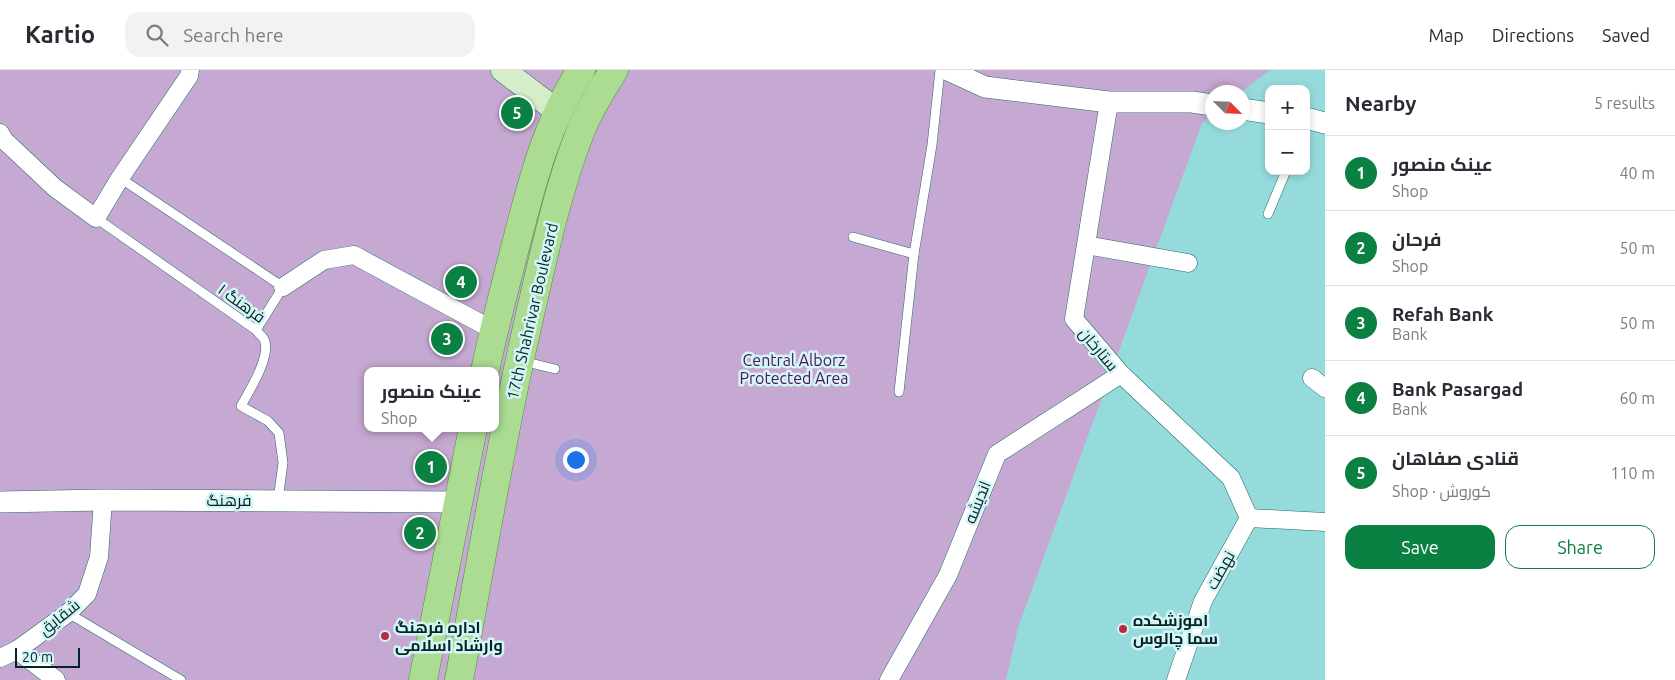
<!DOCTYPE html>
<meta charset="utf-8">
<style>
:root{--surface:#fff;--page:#f2f2f3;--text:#2b2b33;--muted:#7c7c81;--line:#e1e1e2;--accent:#0b8043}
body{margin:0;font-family:Ubuntu,Cairo,sans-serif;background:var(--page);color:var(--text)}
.controls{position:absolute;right:15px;top:15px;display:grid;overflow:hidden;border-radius:10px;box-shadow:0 2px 8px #0003}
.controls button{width:45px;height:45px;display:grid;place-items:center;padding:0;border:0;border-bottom:1px solid var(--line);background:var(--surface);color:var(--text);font:25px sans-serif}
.compass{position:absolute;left:1205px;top:15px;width:45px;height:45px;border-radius:50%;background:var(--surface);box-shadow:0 2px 8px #0003;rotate:114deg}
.scale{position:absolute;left:15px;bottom:12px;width:65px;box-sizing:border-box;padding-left:5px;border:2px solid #062323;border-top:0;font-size:14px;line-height:18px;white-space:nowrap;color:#062323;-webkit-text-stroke:4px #d4f5f5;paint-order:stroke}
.you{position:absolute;left:575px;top:389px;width:18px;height:18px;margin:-12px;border:4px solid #fff;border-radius:50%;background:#1a73e8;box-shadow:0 0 0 8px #1a73e833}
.badge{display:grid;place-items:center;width:32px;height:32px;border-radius:50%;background:var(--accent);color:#fff;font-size:16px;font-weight:700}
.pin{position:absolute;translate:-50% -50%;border:2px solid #fff;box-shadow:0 1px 5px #0006}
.popup{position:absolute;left:364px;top:297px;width:135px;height:65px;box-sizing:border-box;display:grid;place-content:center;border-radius:10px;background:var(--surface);filter:drop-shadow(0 1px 4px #0005);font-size:16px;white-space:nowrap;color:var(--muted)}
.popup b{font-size:19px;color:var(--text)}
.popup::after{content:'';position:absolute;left:50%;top:100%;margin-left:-10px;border:10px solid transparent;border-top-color:var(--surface)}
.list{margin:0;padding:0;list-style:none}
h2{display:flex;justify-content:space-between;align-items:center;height:65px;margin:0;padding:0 20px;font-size:21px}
h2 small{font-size:16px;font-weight:400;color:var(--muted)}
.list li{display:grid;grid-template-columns:32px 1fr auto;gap:15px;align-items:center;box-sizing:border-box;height:75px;padding:0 20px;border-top:1px solid var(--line)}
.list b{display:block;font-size:19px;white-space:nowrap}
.list p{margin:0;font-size:16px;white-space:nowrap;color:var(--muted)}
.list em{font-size:16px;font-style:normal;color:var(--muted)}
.actions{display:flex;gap:10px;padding:15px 20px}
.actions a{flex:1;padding:11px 0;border:1px solid var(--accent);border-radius:15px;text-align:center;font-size:18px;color:var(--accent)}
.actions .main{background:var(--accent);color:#fff}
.icon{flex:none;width:28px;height:28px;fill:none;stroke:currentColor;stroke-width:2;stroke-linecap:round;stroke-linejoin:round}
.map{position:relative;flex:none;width:1325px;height:610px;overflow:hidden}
header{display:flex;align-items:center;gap:30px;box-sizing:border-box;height:70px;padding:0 25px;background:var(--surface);border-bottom:1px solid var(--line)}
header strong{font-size:24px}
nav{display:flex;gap:28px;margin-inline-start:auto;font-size:18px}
.search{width:350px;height:45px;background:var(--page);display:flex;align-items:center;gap:12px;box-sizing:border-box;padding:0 18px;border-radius:15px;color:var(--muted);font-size:19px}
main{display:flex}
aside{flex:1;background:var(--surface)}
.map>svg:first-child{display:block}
</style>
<header>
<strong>Kartio</strong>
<div class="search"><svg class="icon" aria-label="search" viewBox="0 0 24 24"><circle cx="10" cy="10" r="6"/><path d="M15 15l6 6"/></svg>Search here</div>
<nav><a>Map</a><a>Directions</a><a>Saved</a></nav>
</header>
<main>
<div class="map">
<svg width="1325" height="610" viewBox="0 0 1325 610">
<rect width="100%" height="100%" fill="#96dbdc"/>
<path fill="#c6a9d2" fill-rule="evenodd" d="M0,0H1270L1241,22H1212V45L1202,53L1018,558L1006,610H0ZM367,301H495V358H367Z"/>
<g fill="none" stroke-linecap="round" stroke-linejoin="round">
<g stroke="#236a6b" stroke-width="10">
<g id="service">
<path d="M120,108L283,217L256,260"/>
<path d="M1268,144L1286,101"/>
<path d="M96,148L256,260C258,263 262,266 264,269C272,286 249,321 241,336L268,351L279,363L283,393L278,430"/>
<path d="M853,167L914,184"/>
<path d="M522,291L555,299"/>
<path d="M899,322L914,184L932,75L940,0"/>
<path d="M68,543L181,610"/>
</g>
</g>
<g stroke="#236a6b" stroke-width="19">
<g id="minor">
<path d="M1109,32L1074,249L1121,304L1231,408L1249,448"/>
<path d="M0,63L4,70L55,118L96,148L120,108L189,6L190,0"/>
<path d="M1086,175L1188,193"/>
<path d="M283,217L324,190L354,185L493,260"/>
<path d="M1312,308L1325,318"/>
<path d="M1249,448L1325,452"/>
<path d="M17,580L56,610"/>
<path d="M0,588L17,580L68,543L87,524L99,487L103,430"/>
<path d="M889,610L948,505L997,384L1121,304"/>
<path d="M1176,610L1203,531L1249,448"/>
</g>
</g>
<g stroke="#236a6b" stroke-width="22">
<g id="tertiary">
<path d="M948,0L985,17L1109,32H1192L1212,35"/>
<path d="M1242,39L1269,43"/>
<path d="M1306,48L1325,53"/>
<path d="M0,432L103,430L458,432"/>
</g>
</g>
<g stroke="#236a6b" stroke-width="25">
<path id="secondary" d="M503,0L557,41"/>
</g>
<g stroke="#4d8c3c" stroke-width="29">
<g id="primary">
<path d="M485,301C494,258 505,216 516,174C532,112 546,55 581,0"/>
<path d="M423,610L473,358"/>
<path d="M459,610C483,482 504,354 534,227C547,171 560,113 581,60C590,38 602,19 614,0"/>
</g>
</g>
<use href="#service" stroke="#fff" stroke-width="9"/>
<use href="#minor" stroke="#fff" stroke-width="18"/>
<use href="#tertiary" stroke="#fff" stroke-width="21"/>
<use href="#secondary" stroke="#d5edc8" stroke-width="24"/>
<use href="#primary" stroke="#abdc92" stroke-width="28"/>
</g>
<g fill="#bb2a44" stroke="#d4f5f5" stroke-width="2">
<circle cx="1123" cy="559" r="5"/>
<circle cx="385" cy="566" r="5"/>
</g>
<g text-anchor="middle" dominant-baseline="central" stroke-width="5" stroke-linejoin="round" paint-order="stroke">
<g font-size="16" fill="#062323" stroke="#d4f5f5">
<text transform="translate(242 233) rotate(36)">فرهنگ ۱</text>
<text transform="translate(532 241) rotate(-77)">17th Shahrivar Boulevard</text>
<text transform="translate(1099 279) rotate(50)">ستارخان</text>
<text x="229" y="430">فرهنگ</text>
<text transform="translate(977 432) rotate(-68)">اندیشه</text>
<text transform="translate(1220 500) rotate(-61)">نهضت</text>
<text transform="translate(59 547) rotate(-39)">شقایق</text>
</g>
<g font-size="16" fill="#4a145b" stroke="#d4f5f5">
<text x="794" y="290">Central Alborz<tspan x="794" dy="18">Protected Area</tspan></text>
</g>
<g font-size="16" font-weight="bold" fill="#062323" stroke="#d4f5f5" text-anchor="start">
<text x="1133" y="550">اموزشکده<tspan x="1133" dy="18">سما چالوس</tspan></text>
<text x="395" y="557">اداره فرهنگ<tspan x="395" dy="18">وارشاد اسلامی</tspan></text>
</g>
</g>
</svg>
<div class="controls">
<button>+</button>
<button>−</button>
</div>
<svg class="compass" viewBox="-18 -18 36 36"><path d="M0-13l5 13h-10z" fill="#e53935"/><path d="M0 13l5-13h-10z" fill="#7c7c81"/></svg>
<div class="scale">20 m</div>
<div class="you"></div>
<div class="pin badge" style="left:431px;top:397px">1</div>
<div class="popup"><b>عینک منصور</b>Shop</div>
<div class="pin badge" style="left:420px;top:463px">2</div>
<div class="pin badge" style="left:447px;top:269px">3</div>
<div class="pin badge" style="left:461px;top:212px">4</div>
<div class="pin badge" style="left:517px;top:43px">5</div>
</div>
<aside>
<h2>Nearby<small>5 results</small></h2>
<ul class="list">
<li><span class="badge">1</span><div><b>عینک منصور</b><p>Shop</p></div><em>40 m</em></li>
<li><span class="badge">2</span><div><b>فرحان</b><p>Shop</p></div><em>50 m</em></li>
<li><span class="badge">3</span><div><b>Refah Bank</b><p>Bank</p></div><em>50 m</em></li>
<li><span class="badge">4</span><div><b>Bank Pasargad</b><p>Bank</p></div><em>60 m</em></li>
<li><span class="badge">5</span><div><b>قنادی صفاهان</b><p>Shop · کوروش</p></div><em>110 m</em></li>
</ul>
<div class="actions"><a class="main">Save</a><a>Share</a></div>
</aside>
</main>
